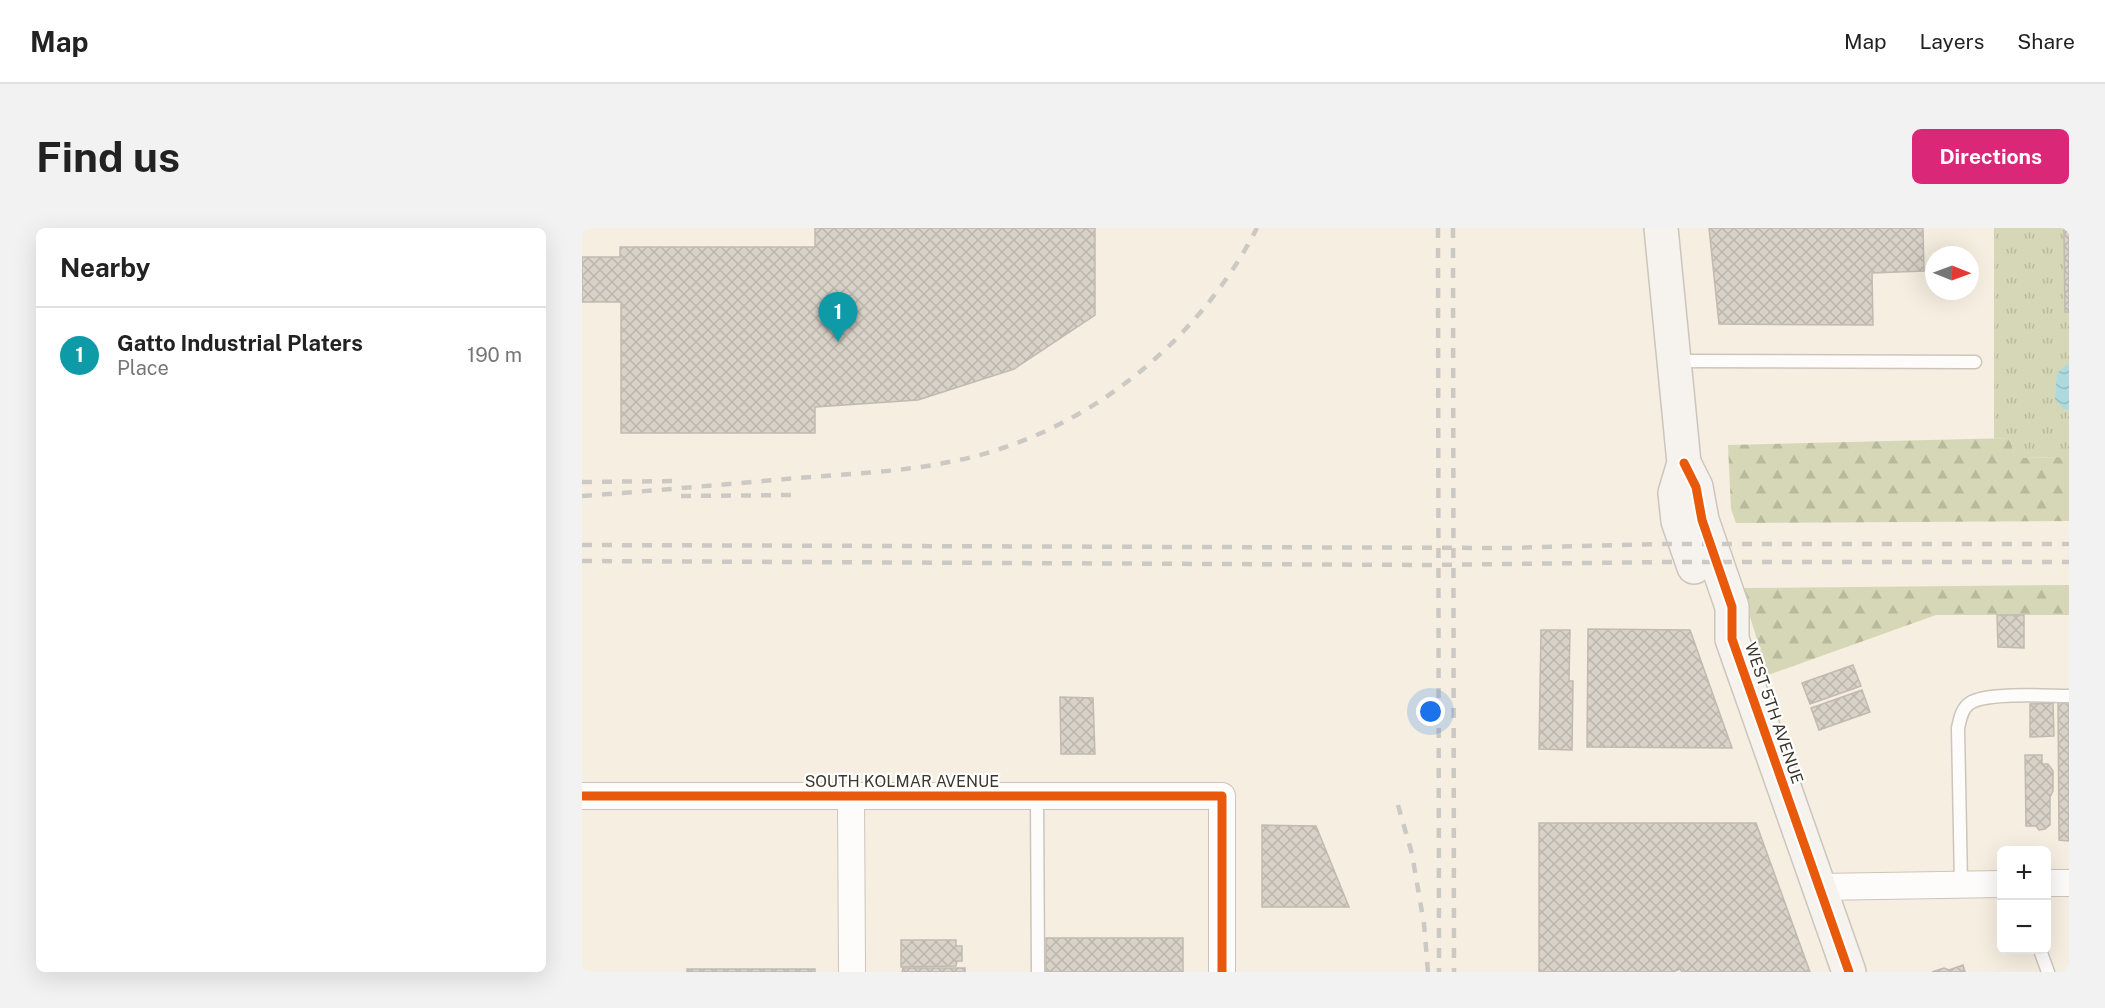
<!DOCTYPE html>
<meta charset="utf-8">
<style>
:root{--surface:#fff;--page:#f2f2f2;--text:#222;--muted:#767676;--line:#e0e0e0;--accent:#db2777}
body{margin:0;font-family:"Public Sans",sans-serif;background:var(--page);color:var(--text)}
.controls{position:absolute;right:18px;bottom:18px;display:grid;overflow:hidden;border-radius:9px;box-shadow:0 6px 24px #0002}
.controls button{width:54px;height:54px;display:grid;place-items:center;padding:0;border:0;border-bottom:2px solid var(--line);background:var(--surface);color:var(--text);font:30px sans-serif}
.compass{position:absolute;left:1343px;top:18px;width:54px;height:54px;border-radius:50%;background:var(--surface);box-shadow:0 6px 24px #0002;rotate:91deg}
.you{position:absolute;left:849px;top:484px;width:21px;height:21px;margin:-15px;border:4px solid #fff;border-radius:50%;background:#1a73e8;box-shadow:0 0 0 9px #1a73e833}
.badge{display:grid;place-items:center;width:39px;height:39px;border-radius:50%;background:var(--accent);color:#fff;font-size:20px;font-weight:700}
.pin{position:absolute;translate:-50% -50px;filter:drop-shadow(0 2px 3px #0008)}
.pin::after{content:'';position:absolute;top:32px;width:21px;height:18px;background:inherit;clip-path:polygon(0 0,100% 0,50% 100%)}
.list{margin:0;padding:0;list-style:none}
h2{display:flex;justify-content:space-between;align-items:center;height:78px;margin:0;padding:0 24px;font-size:26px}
h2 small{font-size:20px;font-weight:400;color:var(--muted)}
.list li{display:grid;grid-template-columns:39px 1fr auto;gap:18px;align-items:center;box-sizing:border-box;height:96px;padding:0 24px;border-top:2px solid var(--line)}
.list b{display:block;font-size:22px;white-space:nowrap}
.list p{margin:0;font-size:20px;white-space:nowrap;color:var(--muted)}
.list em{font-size:20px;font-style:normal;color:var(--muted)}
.map{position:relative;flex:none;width:1487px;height:744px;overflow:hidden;border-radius:9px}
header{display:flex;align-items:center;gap:36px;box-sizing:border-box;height:84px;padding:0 30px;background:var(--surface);border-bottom:2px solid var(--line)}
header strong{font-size:28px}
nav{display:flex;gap:33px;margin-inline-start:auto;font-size:21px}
.intro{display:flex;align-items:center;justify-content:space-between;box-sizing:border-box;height:144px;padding:0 36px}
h1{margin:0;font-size:42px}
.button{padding:15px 27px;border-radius:9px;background:var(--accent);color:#fff;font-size:21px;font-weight:700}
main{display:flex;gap:36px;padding:0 36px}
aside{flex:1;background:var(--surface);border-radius:9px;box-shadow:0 6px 24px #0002}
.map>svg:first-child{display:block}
</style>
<header>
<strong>Map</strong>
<nav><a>Map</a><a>Layers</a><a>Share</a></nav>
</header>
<div class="intro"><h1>Find us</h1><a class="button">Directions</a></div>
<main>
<aside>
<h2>Nearby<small></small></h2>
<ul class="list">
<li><span class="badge" style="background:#0f9aa8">1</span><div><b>Gatto Industrial Platers</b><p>Place</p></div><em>190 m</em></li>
</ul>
</aside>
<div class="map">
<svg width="1487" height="744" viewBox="0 0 1487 744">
<defs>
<pattern id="grass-tufts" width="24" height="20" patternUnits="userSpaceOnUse" patternTransform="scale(1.5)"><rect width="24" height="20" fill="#d6d7b6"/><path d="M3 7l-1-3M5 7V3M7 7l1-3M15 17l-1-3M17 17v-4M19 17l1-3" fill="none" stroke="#b9b99d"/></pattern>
<pattern id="forest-firs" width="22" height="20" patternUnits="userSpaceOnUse" patternTransform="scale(1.5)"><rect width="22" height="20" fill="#d6d7b6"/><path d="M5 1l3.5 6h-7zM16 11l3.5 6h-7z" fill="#b9b99d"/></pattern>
<pattern id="water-waves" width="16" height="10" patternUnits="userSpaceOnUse" patternTransform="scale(1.5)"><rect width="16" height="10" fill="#aedadf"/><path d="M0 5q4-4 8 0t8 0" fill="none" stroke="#97bcc0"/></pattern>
<pattern id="building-cross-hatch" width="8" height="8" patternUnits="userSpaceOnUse" patternTransform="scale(1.5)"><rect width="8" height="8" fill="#d9d2c8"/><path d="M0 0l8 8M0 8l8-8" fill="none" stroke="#bbb5ac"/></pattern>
</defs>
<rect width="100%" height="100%" fill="#f6eee0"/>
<path fill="url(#grass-tufts)" d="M1412,0H1482L1483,84H1487V229L1433,230L1428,210H1412Z"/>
<g fill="url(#forest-firs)">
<path d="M1428,210L1433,230L1487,229V293L1154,295L1149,281L1146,217Z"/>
<path d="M1487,357V387H1354L1186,447L1159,360Z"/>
</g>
<path fill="url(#water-waves)" d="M1487,135V181H1481L1473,171L1475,145Z"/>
<g fill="url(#building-cross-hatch)" stroke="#c0bab0" stroke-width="1.5">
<path d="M233,0H513V87L432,141L336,172L233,179V205H39V74H0V29H38V19H233Z"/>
<path d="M1127,0H1341L1342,43L1290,45L1291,97L1137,96Z"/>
<path d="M1482,0H1487V84H1483Z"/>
<path d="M1415,387H1442V420L1416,419Z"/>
<path d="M1006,401L1108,402L1150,520L1005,519Z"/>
<path d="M959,402H988L987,453H991L990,522L957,521Z"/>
<path d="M1271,437L1279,458L1228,476L1220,455Z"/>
<path d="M1280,462L1288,484L1237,502L1229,480Z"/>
<path d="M478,469L511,470L513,526H479Z"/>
<path d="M1476,473H1487V613L1477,612Z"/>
<path d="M1471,475L1472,508L1448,509V476Z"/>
<path d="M1443,527H1460V536H1466L1471,543V563L1468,569V597L1463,601L1457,602L1454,598H1444Z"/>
<path d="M957,595H1174L1228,744H1100L1098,741L1091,744H957Z"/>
<path d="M680,597L734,598L767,679H680Z"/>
<rect x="464" y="710" width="137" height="34"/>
<path d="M319,712H374V718H380V733H375L374,738L319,739Z"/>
<path d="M1381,737L1383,744H1350L1362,740L1367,742Z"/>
<path d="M321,740H383V744H320Z"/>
<rect x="105" y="741" width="128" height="3"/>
</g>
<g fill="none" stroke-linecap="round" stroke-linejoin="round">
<g stroke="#ccc5bb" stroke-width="15">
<g id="lane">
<path d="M1094,133L1393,134"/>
<path d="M455,568L456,744"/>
<path d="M1379,656L1376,500C1378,491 1380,480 1388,475C1405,464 1465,468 1487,468"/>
<path d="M1458,722L1466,744"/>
</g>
</g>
<g stroke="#ccc5bb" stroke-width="28">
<g id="street">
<path d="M0,568H640V744"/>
<path d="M269,568L270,744"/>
<path d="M1464,655H1487"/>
<path d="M1237,659L1420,656"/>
</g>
</g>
<g stroke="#ccc5bb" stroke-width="36">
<g id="secondary">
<path d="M1079,0L1102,235L1093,265L1096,293L1112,339"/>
<path d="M1102,235L1114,259L1120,292L1150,379V411L1267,744"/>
</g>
</g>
<use href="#lane" stroke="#fefcfa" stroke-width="12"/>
<use href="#street" stroke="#fefcfa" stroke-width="26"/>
<use href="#secondary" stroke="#f6f3ef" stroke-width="33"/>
<g stroke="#ccc9c5" stroke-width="4.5" stroke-dasharray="10 10" stroke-linecap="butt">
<path d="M856,0L857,744"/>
<path d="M871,0L872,744"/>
<path d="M0,254L98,253"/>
<path d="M0,268C68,263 136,257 204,251C258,246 314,245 367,234C498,210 615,117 675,0"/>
<path d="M99,268L212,267"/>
<path d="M0,317L926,320L1079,316H1487"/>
<path d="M0,333L847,337L1085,334H1487"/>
<path d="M816,577L830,626L842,696L846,744"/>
</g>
<g stroke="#fff" stroke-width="13">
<g id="cycleway">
<path d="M1102,235L1114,259L1120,292L1150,379V411L1267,744"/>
<path d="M0,568H640V744"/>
</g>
</g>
<use href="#cycleway" stroke="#e8590c" stroke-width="9"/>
</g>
<g text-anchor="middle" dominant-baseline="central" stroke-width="4.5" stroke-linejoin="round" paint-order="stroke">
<g font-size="16" fill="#3c362c" stroke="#fff">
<text transform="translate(1192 485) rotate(71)">WEST 5TH AVENUE</text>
<text x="320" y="553">SOUTH KOLMAR AVENUE</text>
</g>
</g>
</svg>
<div class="controls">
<button>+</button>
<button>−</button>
</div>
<svg class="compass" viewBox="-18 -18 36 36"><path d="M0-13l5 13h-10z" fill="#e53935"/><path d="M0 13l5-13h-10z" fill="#767676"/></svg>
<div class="you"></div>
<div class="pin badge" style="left:256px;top:114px;background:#0f9aa8">1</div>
</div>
</main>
